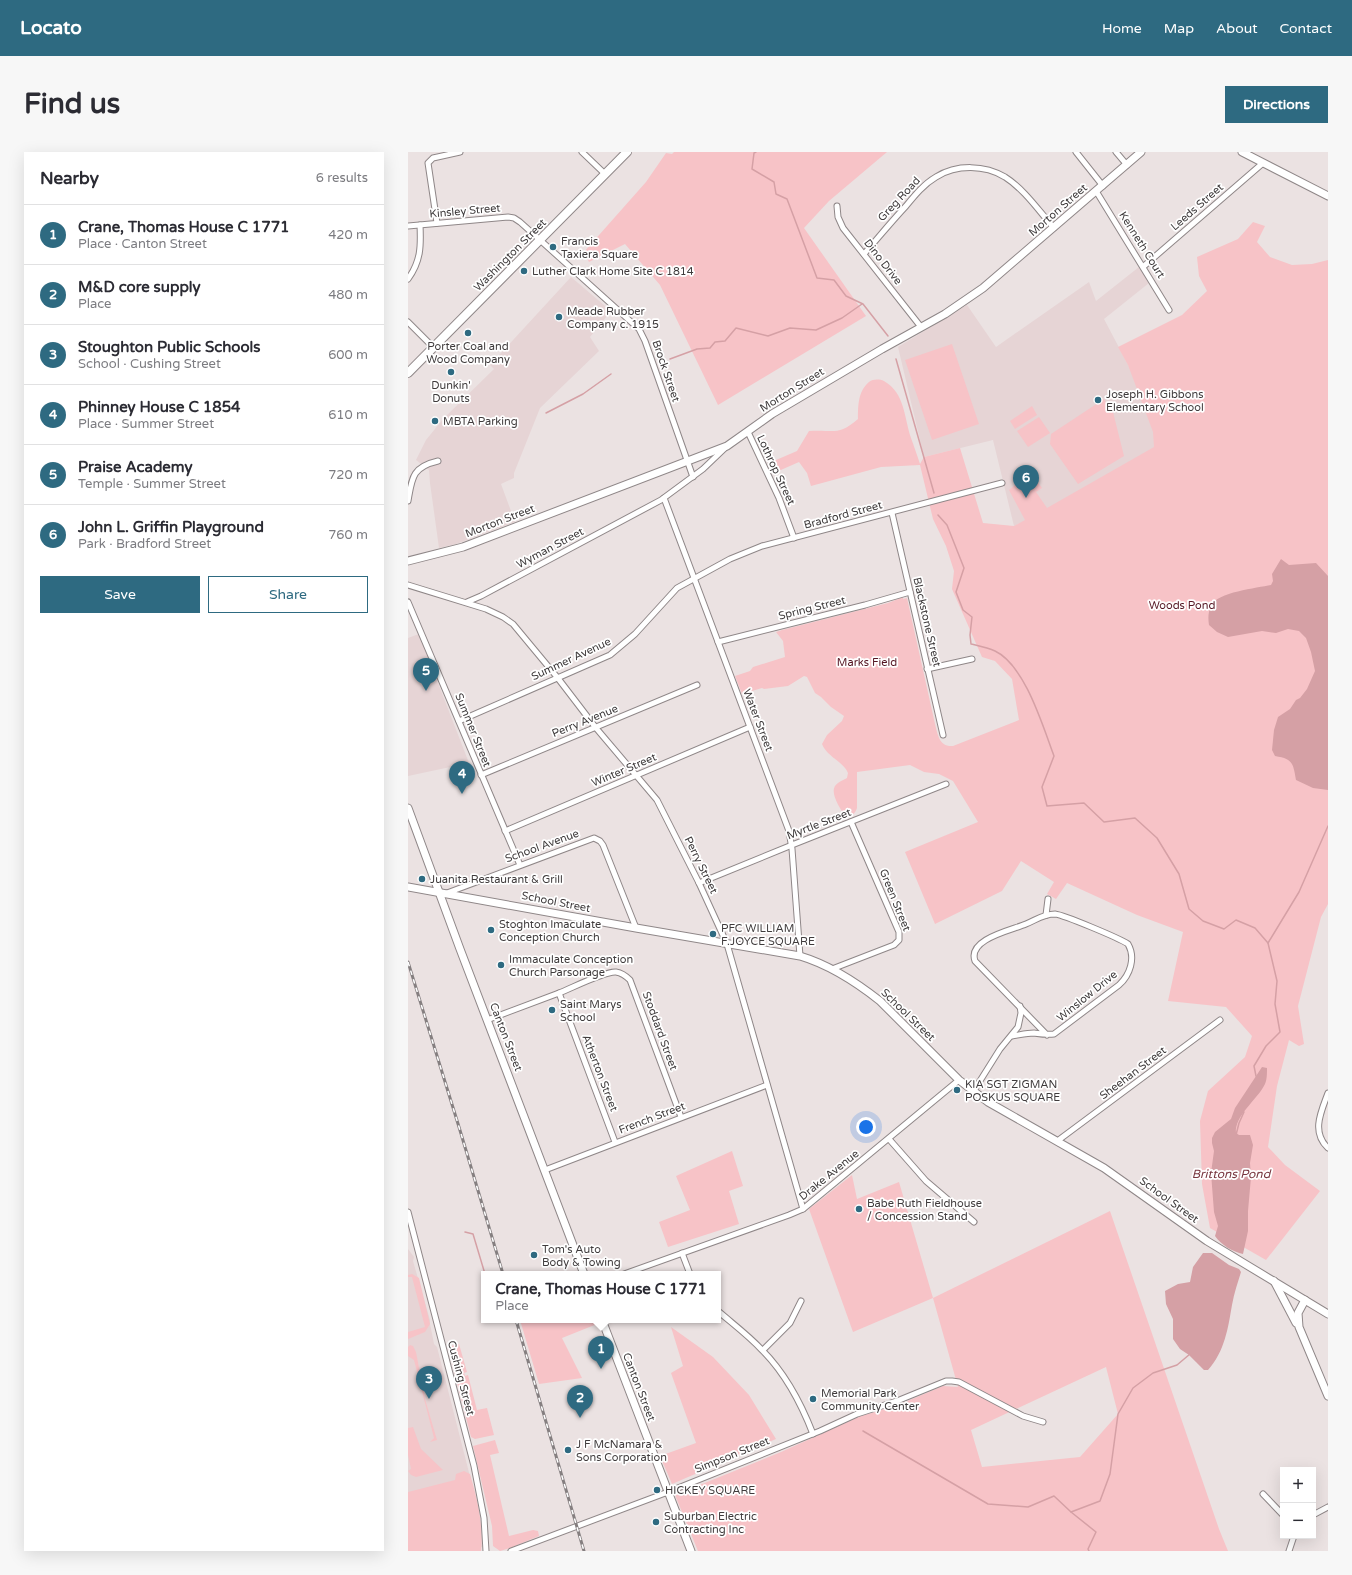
<!DOCTYPE html>
<meta charset="utf-8">
<style>
:root{--surface:#fff;--page:#f7f7f7;--text:#2b2b33;--muted:#7c7c81;--line:#e1e1e2;--accent:#2e6a81}
body{margin:0;font-family:"Varela Round",sans-serif;background:var(--page);color:var(--text)}
.controls{position:absolute;right:12px;bottom:12px;display:grid;overflow:hidden;border-radius:0px;box-shadow:0 4px 16px #0002}
.controls button{width:36px;height:36px;display:grid;place-items:center;padding:0;border:0;border-bottom:1px solid var(--line);background:var(--surface);color:var(--text);font:20px sans-serif}
.you{position:absolute;left:458px;top:975px;width:14px;height:14px;margin:-10px;border:3px solid #fff;border-radius:50%;background:#1a73e8;box-shadow:0 0 0 6px #1a73e833}
.badge{display:grid;place-items:center;width:26px;height:26px;border-radius:50%;background:var(--accent);color:#fff;font-size:13px;font-weight:700}
.pin{position:absolute;translate:-50% -33px;filter:drop-shadow(0 1px 2px #0008)}
.pin::after{content:'';position:absolute;top:21px;width:14px;height:12px;background:inherit;clip-path:polygon(0 0,100% 0,50% 100%)}
.popup{position:absolute;left:73px;top:1119px;width:240px;height:52px;box-sizing:border-box;display:grid;place-content:center;border-radius:0px;background:var(--surface);filter:drop-shadow(0 1px 3px #0005);font-size:13px;white-space:nowrap;color:var(--muted)}
.popup b{font-size:15px;color:var(--text)}
.popup::after{content:'';position:absolute;left:50%;top:100%;margin-left:-8px;border:8px solid transparent;border-top-color:var(--surface)}
.list{margin:0;padding:0;list-style:none}
h2{display:flex;justify-content:space-between;align-items:center;height:52px;margin:0;padding:0 16px;font-size:17px}
h2 small{font-size:13px;font-weight:400;color:var(--muted)}
.list li{display:grid;grid-template-columns:26px 1fr auto;gap:12px;align-items:center;box-sizing:border-box;height:60px;padding:0 16px;border-top:1px solid var(--line)}
.list b{display:block;font-size:15px;white-space:nowrap}
.list p{margin:0;font-size:13px;white-space:nowrap;color:var(--muted)}
.list em{font-size:13px;font-style:normal;color:var(--muted)}
.actions{display:flex;gap:8px;padding:12px 16px}
.actions a{flex:1;padding:9px 0;border:1px solid var(--accent);border-radius:0px;text-align:center;font-size:14px;color:var(--accent)}
.actions .main{background:var(--accent);color:#fff}
.map{position:relative;flex:none;width:920px;height:1399px;overflow:hidden;border-radius:0px}
header{display:flex;align-items:center;gap:24px;box-sizing:border-box;height:56px;padding:0 20px;background:var(--accent);color:#fff}
header strong{font-size:19px}
nav{display:flex;gap:22px;margin-inline-start:auto;font-size:14px}
.intro{display:flex;align-items:center;justify-content:space-between;box-sizing:border-box;height:96px;padding:0 24px}
h1{margin:0;font-size:28px}
.button{padding:10px 18px;border-radius:0px;background:var(--accent);color:#fff;font-size:14px;font-weight:700}
main{display:flex;gap:24px;padding:0 24px}
aside{flex:1;background:var(--surface);border-radius:0px;box-shadow:0 4px 16px #0002}
.map>svg:first-child{display:block}
</style>
<header>
<strong>Locato</strong>
<nav><a>Home</a><a>Map</a><a>About</a><a>Contact</a></nav>
</header>
<div class="intro"><h1>Find us</h1><a class="button">Directions</a></div>
<main>
<aside>
<h2>Nearby<small>6 results</small></h2>
<ul class="list">
<li><span class="badge">1</span><div><b>Crane, Thomas House C 1771</b><p>Place · Canton Street</p></div><em>420 m</em></li>
<li><span class="badge">2</span><div><b>M&amp;D core supply</b><p>Place</p></div><em>480 m</em></li>
<li><span class="badge">3</span><div><b>Stoughton Public Schools</b><p>School · Cushing Street</p></div><em>600 m</em></li>
<li><span class="badge">4</span><div><b>Phinney House C 1854</b><p>Place · Summer Street</p></div><em>610 m</em></li>
<li><span class="badge">5</span><div><b>Praise Academy</b><p>Temple · Summer Street</p></div><em>720 m</em></li>
<li><span class="badge">6</span><div><b>John L. Griffin Playground</b><p>Park · Bradford Street</p></div><em>760 m</em></li>
</ul>
<div class="actions"><a class="main">Save</a><a>Share</a></div>
</aside>
<div class="map">
<svg width="920" height="1399" viewBox="0 0 920 1399">
<rect width="100%" height="100%" fill="#ebe2e2"/>
<g fill="#e6d4d5">
<path d="M731,115L741,131L696,167L736,243L880,254L606,374L585,288L516,305L490,195L559,153L588,195L681,130L688,149Z"/>
<path d="M163,125L203,159L182,185L191,199L132,256L106,321V326L93,332L107,370L48,392L31,396L22,331L21,318L8,308L18,288L35,267L86,217L82,213Z"/>
<path d="M11,482L61,611L0,624V486Z"/>
<path d="M0,1097L6,1105L5,1109L22,1168V1172L26,1192L29,1195L68,1348L71,1362L74,1395L0,1399Z"/>
</g>
<g fill="#f7c3c7" fill-rule="evenodd">
<path d="M266,0H479L421,49L396,76L458,164L310,253L252,133L217,92L181,110L176,100L238,30L258,1L264,2Z"/>
<path d="M845,70L857,74L849,90L862,105L884,113L904,112L920,108V752L913,765L890,854L896,892L891,894L881,888L869,934L860,995L877,1013L912,1039L858,1108L802,1076L794,1032L792,969L800,939L837,905L844,884L818,855L760,849L775,780L729,763L659,731L648,747L639,742L646,730L613,709L594,739L527,772L497,700L570,670L545,629L531,622L516,620L502,613L449,620V656C447,662 444,664 437,664C432,656 419,638 430,631C432,629 436,628 439,626L440,621C435,609 419,605 414,592L419,583L434,569L436,564L423,555L413,545L407,541L399,525L396,524L380,534L356,537L354,536L334,542L327,524L342,519L345,515L377,505L375,489L368,480L374,478L480,451L495,445V447L499,446L527,572C530,583 531,595 545,594L611,568L604,527L587,509L574,505L544,437L546,419L538,394L525,367L512,313L473,315L403,334L399,321L391,310L366,321L361,311L389,299L401,279C425,277 429,285 450,267C450,254 450,239 461,230C465,227 471,227 476,229C497,241 496,265 503,286C506,294 509,303 512,312L516,305L552,296L575,371L606,374L617,368L601,338L618,324L624,332L629,329L634,336L628,340L639,356L746,295L745,280L720,213L710,195L774,163L799,139L791,124L789,105L830,87Z"/>
<path d="M544,192L571,272L524,288L497,208Z"/>
<path d="M696,247L699,253L703,252L716,304L670,332L642,292L643,282Z"/>
<path d="M624,254L629,263L607,277L602,269Z"/>
<path d="M631,265L642,281L620,295L609,279Z"/>
<path d="M324,999L335,1034L321,1039L331,1072L260,1095L251,1070L282,1058L268,1024Z"/>
<path d="M444,1023L449,1047L491,1030L525,1146L702,1059L811,1377L820,1399H290L267,1343L373,1300L453,1264L490,1253L535,1234L550,1235L525,1146L445,1180L401,1057ZM698,1215L710,1262L672,1305L574,1315L563,1278Z"/>
<path d="M4,1122L11,1126L22,1172L17,1180L0,1187V1180L17,1175L4,1125H0V1123Z"/>
<path d="M112,1168H187L189,1172L154,1186L174,1226L131,1232Z"/>
<path d="M263,1175L305,1205L341,1243L368,1287L264,1332L252,1304L288,1291L263,1221L275,1214Z"/>
<path d="M51,1192L59,1220L56,1221L57,1224L60,1223L69,1258L79,1256L86,1283L67,1287L63,1285L40,1195Z"/>
<path d="M2,1193L5,1194L8,1200L17,1247L29,1288L22,1290L26,1286L6,1208L0,1204V1195Z"/>
<path d="M5,1275L13,1297L35,1318L8,1325L3,1323L0,1319L3,1317L0,1303V1276Z"/>
<path d="M87,1288L91,1301L82,1303L101,1384L125,1378L130,1379L131,1384L102,1396L92,1399L85,1394L84,1374L65,1294Z"/>
<path d="M56,1319L62,1322C69,1346 76,1374 73,1399H0V1340L47,1328L48,1322Z"/>
</g>
<g fill="#d5a0a5">
<path d="M873,407L881,413L908,411L920,424V638L905,636L888,628C885,611 885,607 867,604L864,598L866,578L870,565L882,557L888,548L892,546L899,537L907,519L903,500L898,486L891,479L880,477L868,481L854,479L820,485L809,480L801,473C800,467 800,460 803,454C809,440 849,436 863,433L865,429L864,422Z"/>
<path d="M854,915L859,916C859,921 859,928 857,932C850,947 826,964 828,981L831,983H842L845,993L842,1011L843,1025L840,1059V1079L835,1102C825,1100 813,1093 807,1084L810,1074L806,1060L803,1021L806,999L804,991V986L807,980L823,967L827,956Z"/>
<path d="M795,1101H804L821,1113L831,1117L833,1120C830,1130 826,1141 824,1153C820,1176 817,1199 800,1218H796L781,1203L772,1197L765,1187V1167L758,1152L757,1139L770,1132L782,1130L785,1115Z"/>
</g>
<g fill="none" stroke-linecap="round" stroke-linejoin="round">
<g stroke="#d5a0a5" stroke-width="1.5">
<path d="M348,0L346,1L344,17L366,30L368,42L379,47L409,126L426,128L438,144L455,152L480,184"/>
<path d="M262,207L289,197L302,196L307,190L317,189L328,176L360,184L382,176L408,178L434,166L454,152"/>
<path d="M488,207L526,341"/>
<path d="M138,261L175,242L203,222"/>
<path d="M530,363L539,373L556,416L548,440L555,458L564,465L562,483L563,492C571,494 580,496 587,499C617,513 635,575 646,604L634,635L639,654L676,651L696,670L727,666L749,686L771,722L781,757L795,769L816,777L828,768L847,776L860,791"/>
<path d="M848,924L846,914L858,894L872,880L867,852L869,829L860,791L891,740L920,674"/>
<path d="M828,983L831,971L836,960"/>
<path d="M57,1080L65,1082L77,1122"/>
<path d="M455,1279L580,1352L620,1355L646,1344L663,1360"/>
<path d="M681,1399L680,1397L688,1380L663,1360L692,1349L702,1322L710,1262L725,1236L745,1221L769,1213L782,1202"/>
</g>
<g stroke="#8f8788" stroke-width="7">
<g id="minor">
<path d="M174,0L197,22"/>
<path d="M668,0L695,34"/>
<path d="M708,0L719,13"/>
<path d="M688,39L761,158"/>
<path d="M429,54L430,65L435,76L513,175"/>
<path d="M29,71L20,11L25,6L52,0"/>
<path d="M0,74L100,65L106,66L112,70L231,177L237,189L285,325"/>
<path d="M456,102C470,86 483,70 498,54C507,43 516,32 528,25C549,12 577,13 597,25C616,37 631,59 646,76"/>
<path d="M736,114L855,11"/>
<path d="M0,127C13,109 13,94 12,73"/>
<path d="M0,170L26,196"/>
<path d="M340,280L371,346L386,386"/>
<path d="M256,346L381,679L384,697L392,804"/>
<path d="M0,349C4,326 4,315 30,309"/>
<path d="M484,361L535,583"/>
<path d="M0,433L78,457L95,465L105,472L149,525L188,576L249,648L291,731L319,792L395,1057"/>
<path d="M0,450L112,713"/>
<path d="M59,450L73,444L253,348L295,317L317,296"/>
<path d="M310,490L457,453L502,440"/>
<path d="M519,517L564,507"/>
<path d="M51,569L202,503L227,482L269,436L322,407L354,394L594,331"/>
<path d="M73,623L289,533"/>
<path d="M97,679L342,575"/>
<path d="M291,731L384,693L538,632"/>
<path d="M39,741L186,686L192,689L195,693L228,776"/>
<path d="M638,763L640,747"/>
<path d="M424,817L486,793L491,788V780L443,670"/>
<path d="M151,841C164,836 197,819 208,820C214,821 218,824 222,828L273,965"/>
<path d="M79,868L151,841L207,990"/>
<path d="M604,884C611,883 619,881 626,881C633,882 639,883 646,882L711,833C722,823 728,806 720,792C711,786 656,763 647,762C635,762 628,768 618,772C604,778 559,787 567,809L639,883"/>
<path d="M565,940L592,897L610,875L613,861L612,854"/>
<path d="M920,941C913,960 903,980 920,996"/>
<path d="M481,987L518,1029L566,1070"/>
<path d="M651,991L652,987L812,868"/>
<path d="M137,1018L359,933"/>
<path d="M0,1060L66,1314L76,1366L78,1399"/>
<path d="M274,1101L282,1122"/>
<path d="M216,1122L381,1063L395,1057L551,928"/>
<path d="M310,1159C325,1172 340,1183 354,1198C377,1221 393,1251 405,1282"/>
<path d="M355,1198L382,1171L393,1149"/>
<path d="M855,1342L875,1363"/>
<path d="M905,1363L920,1355"/>
<path d="M103,1399L260,1340L412,1279L449,1262L489,1249L538,1229H544L551,1230L615,1264L635,1270"/>
<path d="M881,1399L886,1384"/>
</g>
</g>
<g stroke="#8f8788" stroke-width="9">
<g id="tertiary">
<path d="M834,0L920,44"/>
<path d="M0,409L55,395L319,294L364,262L474,197L537,162L575,136L733,0"/>
<path d="M0,735L228,776L392,804C422,813 448,830 472,849L551,928L580,950L696,1016L799,1089L920,1162"/>
<path d="M866,1129L888,1171"/>
<path d="M897,1148L890,1161L891,1175L920,1244"/>
</g>
</g>
<g stroke="#8f8788" stroke-width="9">
<g id="secondary">
<path d="M0,656L52,797L176,1122"/>
<path d="M194,1168L283,1399"/>
</g>
</g>
<g stroke="#8f8788" stroke-width="10">
<path id="primary" d="M0,221L219,0"/>
</g>
<use href="#minor" stroke="#fff" stroke-width="5"/>
<use href="#tertiary" stroke="#fff" stroke-width="7"/>
<use href="#secondary" stroke="#fff" stroke-width="7"/>
<use href="#primary" stroke="#fff" stroke-width="8"/>
<g stroke="#857f80" stroke-width="3">
<g id="rail">
<path d="M0,810L51,975L95,1122"/>
<path d="M108,1168L176,1399"/>
</g>
</g>
<use href="#rail" stroke="#fff" stroke-width="1.5" stroke-dasharray="4.5" stroke-linecap="butt"/>
</g>
<g fill="#2e6a81" stroke="#fff" stroke-width="1.5">
<circle cx="145" cy="95" r="4"/>
<circle cx="116" cy="119" r="4"/>
<circle cx="151" cy="165" r="4"/>
<circle cx="60" cy="181" r="4"/>
<circle cx="43" cy="220" r="4"/>
<circle cx="690" cy="248" r="4"/>
<circle cx="27" cy="269" r="4"/>
<circle cx="14" cy="727" r="4"/>
<circle cx="83" cy="778" r="4"/>
<circle cx="305" cy="782" r="4"/>
<circle cx="93" cy="813" r="4"/>
<circle cx="144" cy="858" r="4"/>
<circle cx="549" cy="938" r="4"/>
<circle cx="451" cy="1057" r="4"/>
<circle cx="126" cy="1103" r="4"/>
<circle cx="405" cy="1247" r="4"/>
<circle cx="160" cy="1298" r="4"/>
<circle cx="249" cy="1338" r="4"/>
<circle cx="248" cy="1370" r="4"/>
</g>
<g text-anchor="middle" dominant-baseline="central" stroke-width="3.5" stroke-linejoin="round" paint-order="stroke">
<g font-size="11" fill="#3f3b3c" stroke="#fff">
<text transform="translate(491 47) rotate(-47)">Greg Road</text>
<text transform="translate(789 55) rotate(-41)">Leeds Street</text>
<text transform="translate(650 58) rotate(-41)">Morton Street</text>
<text transform="translate(57 59) rotate(-5)">Kinsley Street</text>
<text transform="translate(734 93) rotate(58)">Kenneth Court</text>
<text transform="translate(102 103) rotate(-45)">Washington Street</text>
<text transform="translate(475 110) rotate(52)">Dino Drive</text>
<text transform="translate(258 219) rotate(71)">Brock Street</text>
<text transform="translate(384 238) rotate(-32)">Morton Street</text>
<text transform="translate(368 318) rotate(65)">Lothrop Street</text>
<text transform="translate(435 363) rotate(-15)">Bradford Street</text>
<text transform="translate(92 369) rotate(-21)">Morton Street</text>
<text transform="translate(142 396) rotate(-28)">Wyman Street</text>
<text transform="translate(404 456) rotate(-14)">Spring Street</text>
<text transform="translate(519 470) rotate(77)">Blackstone Street</text>
<text transform="translate(163 507) rotate(-25)">Summer Avenue</text>
<text transform="translate(350 568) rotate(69)">Water Street</text>
<text transform="translate(177 569) rotate(-22)">Perry Avenue</text>
<text transform="translate(65 578) rotate(68)">Summer Street</text>
<text transform="translate(216 618) rotate(-23)">Winter Street</text>
<text transform="translate(411 672) rotate(-21)">Myrtle Street</text>
<text transform="translate(134 694) rotate(-20)">School Avenue</text>
<text transform="translate(293 713) rotate(64)">Perry Street</text>
<text transform="translate(487 748) rotate(68)">Green Street</text>
<text transform="translate(148 750) rotate(11)">School Street</text>
<text transform="translate(679 844) rotate(-39)">Winslow Drive</text>
<text transform="translate(500 863) rotate(44)">School Street</text>
<text transform="translate(252 879) rotate(70)">Stoddard Street</text>
<text transform="translate(98 885) rotate(69)">Canton Street</text>
<text transform="translate(192 921) rotate(69)">Atherton Street</text>
<text transform="translate(725 921) rotate(-37)">Sheehan Street</text>
<text transform="translate(244 966) rotate(-21)">French Street</text>
<text transform="translate(421 1023) rotate(-39)">Drake Avenue</text>
<text transform="translate(761 1048) rotate(36)">School Street</text>
<text transform="translate(53 1226) rotate(75)">Cushing Street</text>
<text transform="translate(231 1235) rotate(69)">Canton Street</text>
<text transform="translate(324 1303) rotate(-22)">Simpson Street</text>
</g>
<g font-size="11" fill="#3f3b3c" stroke="#fff" text-anchor="start">
<text x="153" y="89">Francis<tspan x="153" dy="13">Taxiera Square</tspan></text>
<text x="124" y="119">Luther Clark Home Site C 1814</text>
<text x="159" y="159">Meade Rubber<tspan x="159" dy="13">Company c. 1915</tspan></text>
<text x="60" y="194" text-anchor="middle">Porter Coal and<tspan x="60" dy="13">Wood Company</tspan></text>
<text x="43" y="233" text-anchor="middle">Dunkin'<tspan x="43" dy="13">Donuts</tspan></text>
<text x="698" y="242">Joseph H. Gibbons<tspan x="698" dy="13">Elementary School</tspan></text>
<text x="35" y="269">MBTA Parking</text>
<text x="22" y="727">Juanita Restaurant &amp; Grill</text>
<text x="91" y="772">Stoghton Imaculate<tspan x="91" dy="13">Conception Church</tspan></text>
<text x="313" y="776">PFC WILLIAM<tspan x="313" dy="13">F.JOYCE SQUARE</tspan></text>
<text x="101" y="807">Immaculate Conception<tspan x="101" dy="13">Church Parsonage</tspan></text>
<text x="152" y="852">Saint Marys<tspan x="152" dy="13">School</tspan></text>
<text x="557" y="932">KIA SGT ZIGMAN<tspan x="557" dy="13">POSKUS SQUARE</tspan></text>
<text x="459" y="1051">Babe Ruth Fieldhouse<tspan x="459" dy="13">/ Concession Stand</tspan></text>
<text x="134" y="1097">Tom's Auto<tspan x="134" dy="13">Body &amp; Towing</tspan></text>
<text x="413" y="1241">Memorial Park<tspan x="413" dy="13">Community Center</tspan></text>
<text x="168" y="1292">J F McNamara &amp;<tspan x="168" dy="13">Sons Corporation</tspan></text>
<text x="257" y="1338">HICKEY SQUARE</text>
<text x="256" y="1364">Suburban Electric<tspan x="256" dy="13">Contracting Inc</tspan></text>
</g>
<g font-size="11" fill="#531421" stroke="#fff">
<text x="774" y="453">Woods Pond</text>
<text x="459" y="510">Marks Field</text>
</g>
<g font-size="12" font-style="italic" fill="#78363f" stroke="#fff">
<text x="823" y="1022">Brittons Pond</text>
</g>
</g>
</svg>
<div class="controls">
<button>+</button>
<button>−</button>
</div>
<div class="you"></div>
<div class="pin badge" style="left:193px;top:1217px">1</div>
<div class="popup"><b>Crane, Thomas House C 1771</b>Place</div>
<div class="pin badge" style="left:172px;top:1266px">2</div>
<div class="pin badge" style="left:21px;top:1247px">3</div>
<div class="pin badge" style="left:54px;top:642px">4</div>
<div class="pin badge" style="left:18px;top:539px">5</div>
<div class="pin badge" style="left:618px;top:346px">6</div>
</div>
</main>
